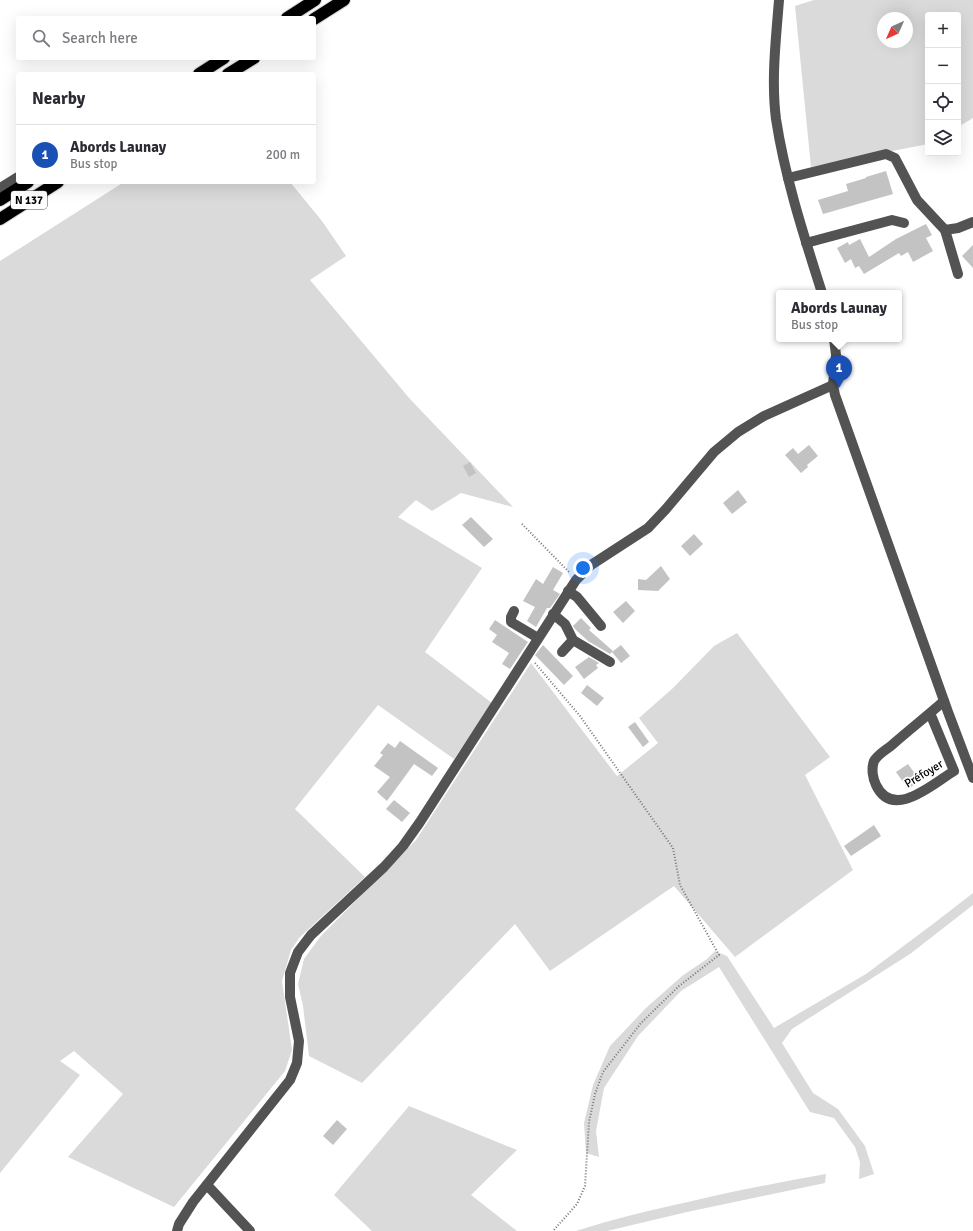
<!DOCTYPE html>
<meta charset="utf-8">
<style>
:root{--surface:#fff;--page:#f7f7f7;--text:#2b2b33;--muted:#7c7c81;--line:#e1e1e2;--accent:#000}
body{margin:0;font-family:Signika,sans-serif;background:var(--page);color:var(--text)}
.controls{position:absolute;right:12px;top:12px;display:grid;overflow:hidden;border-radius:4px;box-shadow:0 4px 16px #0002}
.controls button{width:36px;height:36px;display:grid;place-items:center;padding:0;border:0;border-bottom:1px solid var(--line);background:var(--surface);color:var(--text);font:20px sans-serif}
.compass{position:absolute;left:877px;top:12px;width:36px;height:36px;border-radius:50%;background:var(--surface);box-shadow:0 4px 16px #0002;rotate:225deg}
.you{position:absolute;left:583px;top:568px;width:14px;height:14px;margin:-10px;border:3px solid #fff;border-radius:50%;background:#1a73e8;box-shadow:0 0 0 6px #1a73e833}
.badge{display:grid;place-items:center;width:26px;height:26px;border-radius:50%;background:var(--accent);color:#fff;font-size:13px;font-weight:700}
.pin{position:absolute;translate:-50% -33px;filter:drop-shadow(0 1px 2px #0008)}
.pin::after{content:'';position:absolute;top:21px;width:14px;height:12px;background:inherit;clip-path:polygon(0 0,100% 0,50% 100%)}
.popup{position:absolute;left:776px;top:290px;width:126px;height:52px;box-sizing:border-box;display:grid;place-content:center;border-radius:4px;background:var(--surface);filter:drop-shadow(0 1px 3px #0005);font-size:13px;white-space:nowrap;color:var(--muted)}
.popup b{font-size:15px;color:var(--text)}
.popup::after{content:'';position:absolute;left:50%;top:100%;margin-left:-8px;border:8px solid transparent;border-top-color:var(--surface)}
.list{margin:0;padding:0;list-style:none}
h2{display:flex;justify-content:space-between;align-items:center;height:52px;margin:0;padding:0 16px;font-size:17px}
h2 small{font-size:13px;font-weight:400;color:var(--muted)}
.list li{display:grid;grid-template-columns:26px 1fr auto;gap:12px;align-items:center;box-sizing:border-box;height:60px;padding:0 16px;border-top:1px solid var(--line)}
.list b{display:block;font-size:15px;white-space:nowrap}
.list p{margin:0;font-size:13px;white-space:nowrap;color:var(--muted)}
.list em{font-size:13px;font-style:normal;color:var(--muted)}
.icon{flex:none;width:22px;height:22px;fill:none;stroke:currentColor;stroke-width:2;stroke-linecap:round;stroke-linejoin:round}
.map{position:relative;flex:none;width:973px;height:1231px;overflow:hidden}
.search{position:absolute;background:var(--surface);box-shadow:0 4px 16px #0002;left:16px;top:16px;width:300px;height:44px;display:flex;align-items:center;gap:10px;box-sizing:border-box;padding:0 14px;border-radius:4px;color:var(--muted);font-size:15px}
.panel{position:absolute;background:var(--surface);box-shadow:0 4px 16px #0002;left:16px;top:72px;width:300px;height:112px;border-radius:4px}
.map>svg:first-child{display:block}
</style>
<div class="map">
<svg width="973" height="1231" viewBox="0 0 973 1231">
<rect width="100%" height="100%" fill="#fff"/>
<g fill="#dadada" fill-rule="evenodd">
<path d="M814,0H973V118L958,127V15H928V144L811,167L795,6ZM883,18H907V42H883Z"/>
<path d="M124,182H290L322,221L346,256L310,280L410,399L513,507L461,493L432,511L416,500L398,517L482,568L425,652L492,703L454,759L378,705L295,809L365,877L300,937L291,950L282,981L292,1050L285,1071L174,1207L68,1157L123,1094L74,1051L60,1061L80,1075L0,1173V261Z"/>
<path d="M737,633L830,757L805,775L853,870L735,957L674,886L550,971L515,924L362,1083L309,1056L303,1006L298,984L304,959L320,937L416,840L531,663L617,776L658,743L639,718L673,688L714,646Z"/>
<path d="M973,893V905L910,954L792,1029L782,1043L813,1093L838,1109L865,1146L874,1174L859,1179L860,1162L855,1147L834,1118L810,1112L719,967L681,991L638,1036L604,1088L596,1131L599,1157L586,1153L584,1123L593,1085L610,1046L646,1008L682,976L707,959L715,951L727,956L774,1028L866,974L933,924Z"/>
<path d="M409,1106L517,1150L471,1195L517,1231H372L334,1195Z"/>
<path d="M826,1174L825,1183L687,1212L607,1231H576C613,1219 651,1210 688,1202C734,1191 780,1182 826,1174Z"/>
</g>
<g fill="#c3c3c3">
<path d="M886,171L893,194L823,214L818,200L848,191L846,184L866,178V177Z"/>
<path d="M926,224L932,235L926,238L933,251L913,262L908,252L901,256L899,253L864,274L859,266L855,268L851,259L845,263L837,248L848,242L849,245L860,239L869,257L896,239Z"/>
<path d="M973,245V268L962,256Z"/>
<path d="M809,445L818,456L807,465L808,467L801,473L785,455L793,448L798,454Z"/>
<path d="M470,462L476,473L469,477L463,466Z"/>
<path d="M738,490L747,502L732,514L723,503Z"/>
<path d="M471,517L493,539L484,547L462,525Z"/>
<path d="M694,534L703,544L690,556L681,546Z"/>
<path d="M661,566L670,579L658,591L638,590V579L646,580Z"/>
<path d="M553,567L563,573L553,590L560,594L550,608H547L536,627L527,621L535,607L523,601L536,579L543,584Z"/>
<path d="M626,601L635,611L623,623L613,612Z"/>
<path d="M581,618L591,628L589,630L613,651L610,654L588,641L576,630L573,626Z"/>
<path d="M495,620L528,642L510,669L502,664L509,653L492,642L497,635L489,629Z"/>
<path d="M543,645L573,676L564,685L535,655Z"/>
<path d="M621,645L630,656L621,663L612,652Z"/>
<path d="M589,657L599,663L596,665L598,668L584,679L575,667Z"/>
<path d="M587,685L604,698L597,706L581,693Z"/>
<path d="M635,722L649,742L643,747L628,727Z"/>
<path d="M400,741L438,768L432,776L414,764L387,801L377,792L390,777L374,766L383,755L380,753L388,743L395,748Z"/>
<path d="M908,764L920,781L908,789L896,772Z"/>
<path d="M394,800L410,813L402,822L386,809Z"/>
<path d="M874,825L881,836L851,856L844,846Z"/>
<path d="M337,1120L347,1129L333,1145L323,1136Z"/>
</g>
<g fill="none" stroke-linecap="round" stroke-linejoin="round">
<g stroke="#dbdbdb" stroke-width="14">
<g id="highway">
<path d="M287,18L315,0"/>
<path d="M314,19L344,0"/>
<path d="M199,74L224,58"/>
<path d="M228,74L254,58"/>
<path d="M0,200L28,182"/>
<path d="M0,219L58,182"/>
</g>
</g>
<g stroke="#757575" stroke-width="2" stroke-dasharray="1 2" stroke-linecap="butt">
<path d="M522,524L570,573"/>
<path d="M535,663L580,716L673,848L680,885L719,955L679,986L641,1023L603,1072L595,1094L589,1122L585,1186L577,1204L553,1231"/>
</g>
<g stroke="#535353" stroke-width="10">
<path d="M779,0C776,39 771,80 776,119C785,178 804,236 822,293"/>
<path d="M788,178L886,154L895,158L917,200L945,230L958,274"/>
<path d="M0,188L18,177"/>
<path d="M945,230L958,228L973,222"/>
<path d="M806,243L892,220L904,223"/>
<path d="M834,339L836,355L833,385L835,395L948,712L973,778"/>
<path d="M568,591L577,597L601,626"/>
<path d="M514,611L511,617V622L538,638"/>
<path d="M553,614L565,624L573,640L610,662"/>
<path d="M562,652L573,640"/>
<path d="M930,713L954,771C934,783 893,821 876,785C873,779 871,769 874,761C878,754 886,750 892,745C909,730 927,716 944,701"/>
<path d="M207,1185L250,1231"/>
<path d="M177,1231L179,1224L193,1202L290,1080L297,1063L299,1041L290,997V973L298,952L311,935L384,867L403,846L420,822L576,580L591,565L648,528L666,509L714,452L738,432L764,416L833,385"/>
</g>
<use href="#highway" stroke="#000" stroke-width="12"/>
</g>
<g text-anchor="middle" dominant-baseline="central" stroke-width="3.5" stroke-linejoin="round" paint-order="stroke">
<rect fill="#fff" stroke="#4c4c4c" stroke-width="1" x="11" y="191" width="36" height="18" rx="3"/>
<g font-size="11" font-weight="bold" fill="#000">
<text x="29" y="200">N 137</text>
</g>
<g font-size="12" fill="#000" stroke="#fff">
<text transform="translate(924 774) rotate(-31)">Préfoyer</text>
</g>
</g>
</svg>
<div class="controls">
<button>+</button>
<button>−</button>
<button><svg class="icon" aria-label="locate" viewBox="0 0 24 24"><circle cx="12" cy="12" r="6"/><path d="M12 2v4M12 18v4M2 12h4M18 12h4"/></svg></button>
<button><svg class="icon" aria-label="layers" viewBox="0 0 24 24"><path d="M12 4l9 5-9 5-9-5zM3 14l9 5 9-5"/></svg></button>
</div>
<svg class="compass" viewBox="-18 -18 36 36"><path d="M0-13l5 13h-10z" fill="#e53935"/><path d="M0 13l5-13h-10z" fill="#7c7c81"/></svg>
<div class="you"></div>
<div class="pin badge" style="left:839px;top:388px;background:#1a4fb4">1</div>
<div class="popup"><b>Abords Launay</b>Bus stop</div>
<div class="search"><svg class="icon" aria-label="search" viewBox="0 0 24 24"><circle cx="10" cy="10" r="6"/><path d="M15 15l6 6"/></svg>Search here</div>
<section class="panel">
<h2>Nearby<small></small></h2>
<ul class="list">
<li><span class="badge" style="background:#1a4fb4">1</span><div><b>Abords Launay</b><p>Bus stop</p></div><em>200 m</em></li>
</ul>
</section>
</div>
